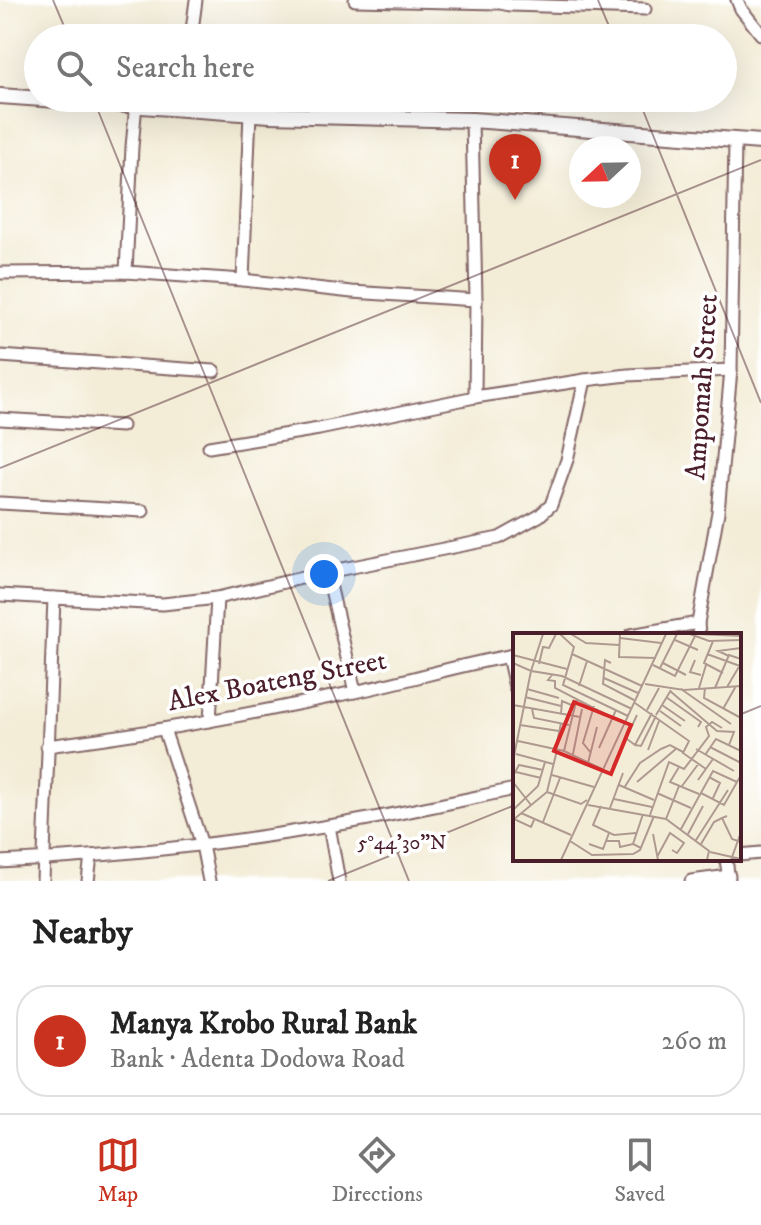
<!DOCTYPE html>
<meta charset="utf-8">
<style>
:root{--surface:#fff;--page:#f6f6f6;--text:#222;--muted:#767676;--line:#e0e0e0;--accent:#c8321e}
body{margin:0;font-family:"IM FELL DW Pica",serif;background:var(--page);color:var(--text)}
.compass{position:absolute;left:569px;top:136px;width:72px;height:72px;border-radius:50%;background:var(--surface);box-shadow:0 8px 32px #0002;rotate:248deg}
.you{position:absolute;left:324px;top:574px;width:28px;height:28px;margin:-20px;border:6px solid #fff;border-radius:50%;background:#1a73e8;box-shadow:0 0 0 12px #1a73e833}
.badge{display:grid;place-items:center;width:52px;height:52px;border-radius:50%;background:var(--accent);color:#fff;font-size:26px;font-weight:700}
.pin{position:absolute;translate:-50% -66px;filter:drop-shadow(0 2px 4px #0008)}
.pin::after{content:'';position:absolute;top:42px;width:28px;height:24px;background:inherit;clip-path:polygon(0 0,100% 0,50% 100%)}
.list{margin:0;padding:0;list-style:none}
h2{display:flex;justify-content:space-between;align-items:center;height:104px;margin:0;padding:0 32px;font-size:34px}
h2 small{font-size:26px;font-weight:400;color:var(--muted)}
.list li{display:grid;grid-template-columns:52px 1fr auto;gap:24px;align-items:center;box-sizing:border-box;height:112px;margin:0 16px 16px;padding:0 16px;border:2px solid var(--line);border-radius:32px}
.list b{display:block;font-size:30px;white-space:nowrap}
.list p{margin:0;font-size:26px;white-space:nowrap;color:var(--muted)}
.list em{font-size:26px;font-style:normal;color:var(--muted)}
.icon{flex:none;width:44px;height:44px;fill:none;stroke:currentColor;stroke-width:2;stroke-linecap:round;stroke-linejoin:round}
.map{position:relative;flex:none;width:761px;height:881px;overflow:hidden}
.search{position:absolute;background:var(--surface);box-shadow:0 8px 32px #0002;left:24px;right:24px;top:24px;height:88px;display:flex;align-items:center;gap:20px;box-sizing:border-box;padding:0 28px;border-radius:44px;color:var(--muted);font-size:30px}
.sheet{height:232px;background:var(--surface)}
nav{display:flex;justify-content:space-around;align-items:center;box-sizing:border-box;height:112px;border-top:2px solid var(--line);background:var(--surface);font-size:22px;color:var(--muted)}
nav a{display:grid;justify-items:center;gap:4px}
nav .on{color:var(--accent)}
.map>svg:first-child{display:block}
</style>
<div class="map">
<svg width="761" height="881" viewBox="0 0 761 881">
<rect width="100%" height="100%" fill="#fff"/>
<filter id="ink" filterUnits="userSpaceOnUse"><feTurbulence type="fractalNoise" baseFrequency=".0125" numOctaves="2"/><feDisplacementMap in="SourceGraphic" scale="16" xChannelSelector="R" yChannelSelector="G"/><feConvolveMatrix kernelMatrix="1 2 1 2 8 2 1 2 1" color-interpolation-filters="sRGB"/></filter>
<filter id="wash" filterUnits="userSpaceOnUse"><feTurbulence type="fractalNoise" baseFrequency=".006" numOctaves="4" result="noise"/><feDisplacementMap in="SourceGraphic" scale="32" xChannelSelector="R" yChannelSelector="G"/><feGaussianBlur stdDeviation="1.8" result="paint"/><feColorMatrix in="noise" values="0 0 0 0 0 0 0 0 0 0 0 0 0 0 0 0 0 1.4 0 .05"/><feComposite in="paint" operator="in"/></filter>
<g filter="url(#wash)">
<rect width="100%" height="100%" fill="#f3ecd6"/>
</g>
<g filter="url(#ink)">
<g fill="none" stroke-linecap="round" stroke-linejoin="round">
<g stroke="#856767" stroke-width="15">
<g id="minor">
<path d="M355,0L500,3L510,5L645,9"/>
<path d="M737,0L741,9L761,34"/>
<path d="M191,38L196,0"/>
<path d="M472,120L476,300L475,397"/>
<path d="M126,272L132,147L136,104"/>
<path d="M0,273L126,272L243,280L352,292L476,300"/>
<path d="M243,280L250,113"/>
<path d="M0,356L214,371"/>
<path d="M0,419L122,426"/>
<path d="M209,447L319,429L475,397L585,380L628,375L731,370"/>
<path d="M0,503L143,511"/>
<path d="M327,572L355,692"/>
<path d="M0,595L163,604L217,598L327,572L499,538L539,516L551,505L567,460L585,380"/>
<path d="M631,635L698,623"/>
<path d="M699,635L698,623L718,512L731,370L735,141"/>
<path d="M508,656L515,687"/>
<path d="M210,721L217,598"/>
<path d="M164,729L202,845L209,881"/>
<path d="M47,746C150,733 253,714 354,692C408,681 461,664 515,655"/>
<path d="M329,826L339,881"/>
<path d="M739,855L761,853"/>
<path d="M726,859L729,880"/>
<path d="M0,862C110,856 220,845 329,826C391,816 453,802 515,789"/>
<path d="M43,881L54,598"/>
<path d="M88,881L91,856"/>
<path d="M691,881L729,876"/>
</g>
</g>
<g stroke="#856767" stroke-width="18">
<path id="major" d="M0,96L270,115L472,120L761,142"/>
</g>
<use href="#minor" stroke="#fff" stroke-width="11"/>
<use href="#major" stroke="#fff" stroke-width="14"/>
</g>
</g>
<path fill="none" stroke="#4a1f2b" stroke-width="2" stroke-opacity="0.45" d="M53,0L69,38M598,0L614,38M93,98L409,881M638,98L761,403M0,468L761,160M739,715L761,706M328,881L515,805"/>
<g text-anchor="middle" dominant-baseline="central" stroke-width="7" stroke-linejoin="round" paint-order="stroke">
<g font-size="28" fill="#4a1f2b" stroke="#fff">
<text transform="translate(702 387) rotate(-86)">Ampomah Street</text>
<text transform="translate(277 681) rotate(-11)">Alex Boateng Street</text>
</g>
</g>
<g transform="translate(513 633)">
<rect width="228" height="228" fill="#f3ecd6"/>
<path fill="none" stroke="#af9a92" stroke-width="2" d="M47,1L61,14L50,52L115,83M58,1L73,10L106,12M107,1L106,24L143,25M177,1L196,8L228,7M185,1L228,3M107,5L148,10M162,7L185,17M200,8L191,30L210,40M59,21L129,53M194,21L227,33M0,22L54,36M216,23L205,18L228,15M182,27L177,39L188,42M0,30L18,38L30,1M98,30L92,27L90,51L121,67M150,30L173,42M26,31L30,14L36,15L43,1M140,32L162,43L182,3M147,35L164,1M39,42L35,47L42,48V55L100,85M91,45L125,60M132,51L171,57L228,53M66,53L74,28M214,54L227,32M186,55L193,32M192,55L191,65L228,85M202,55L216,22L228,26M14,56L46,65M168,56L218,91M157,58L204,98L221,99L216,112M12,64L48,73M153,64L188,89L185,94M122,70L176,108L170,120L193,136M0,72L67,84M149,72L172,88M19,76L21,85L56,92M210,76L223,53M134,77L146,55M147,78L168,93M48,81L49,68L61,73M143,82L158,57M7,92L46,98M114,106L122,112L139,80M5,108L51,118L89,136M122,112L128,113L143,83M197,114L228,130M43,115L48,90M86,115L103,77M183,116L221,138M135,117L146,88M51,118L64,65M78,120L70,110L81,73M3,121L40,131M60,121L69,76M192,122L203,106L228,118M0,128L18,38L49,43L119,76M75,130L84,94M100,133L124,82M166,134L157,149L186,161M3,139L28,145M39,142L81,154M0,143L6,132L30,137M196,144L207,150L200,165M185,147L200,126M0,149L18,172M124,149L164,115M106,152L141,167M169,153L186,130M111,155L127,130L148,116L157,112L170,119M34,159L68,171L74,167M144,160L178,175M188,160L211,172L228,142M101,166L139,174M75,172L153,186L196,218L194,227M88,173L80,192L101,202L123,200M97,175L110,140M0,177L25,153L32,129M8,180L58,202M137,182L156,129L171,136L196,103L193,94L199,89L209,95M214,183L209,185L219,206L228,209M1,186L18,194L21,187M153,186L166,153M0,187L34,159L44,117M30,189L47,145M168,196L200,138L224,149M140,201L145,227M175,201L190,173M183,207L215,157M57,208L79,222L120,221L127,217L141,183M93,208H106L107,214L120,211M76,211L90,216L96,200M188,211L201,189L209,185M128,215L120,211L130,181M197,219L228,226M144,224L157,200L171,210L164,220L159,217M48,227L153,1M218,227L228,199"/>
<path fill="#d62828" fill-opacity="0.15" stroke="#d62828" stroke-width="4" d="M61,69L118,92L98,141L41,118Z"/>
<rect width="228" height="228" fill="none" stroke="#4a1f2b" stroke-width="4"/>
</g>
<g font-size="20" text-anchor="middle" fill="#4a1f2b" stroke="#fff" stroke-width="7" stroke-linejoin="round" paint-order="stroke">
<text x="402" y="849">5°44'30"N</text>
</g>
</svg>
<svg class="compass" viewBox="-18 -18 36 36"><path d="M0-13l5 13h-10z" fill="#e53935"/><path d="M0 13l5-13h-10z" fill="#767676"/></svg>
<div class="you"></div>
<div class="pin badge" style="left:515px;top:200px">1</div>
<div class="search"><svg class="icon" aria-label="search" viewBox="0 0 24 24"><circle cx="10" cy="10" r="6"/><path d="M15 15l6 6"/></svg>Search here</div>
</div>
<section class="sheet">
<h2>Nearby<small></small></h2>
<ul class="list">
<li><span class="badge">1</span><div><b>Manya Krobo Rural Bank</b><p>Bank · Adenta Dodowa Road</p></div><em>260 m</em></li>
</ul>
</section>
<nav>
<a class="on"><svg class="icon" aria-label="map" viewBox="0 0 24 24"><path d="M3 6l6-2 6 2 6-2v14l-6 2-6-2-6 2zM9 4v14M15 6v14"/></svg>Map</a>
<a><svg class="icon" aria-label="directions" viewBox="0 0 24 24"><path d="M12 3l9 9-9 9-9-9zM9 14v-3h6M13 9l2 2-2 2"/></svg>Directions</a>
<a><svg class="icon" aria-label="saved" viewBox="0 0 24 24"><path d="M7 4h10v16l-5-4-5 4z"/></svg>Saved</a>
</nav>
